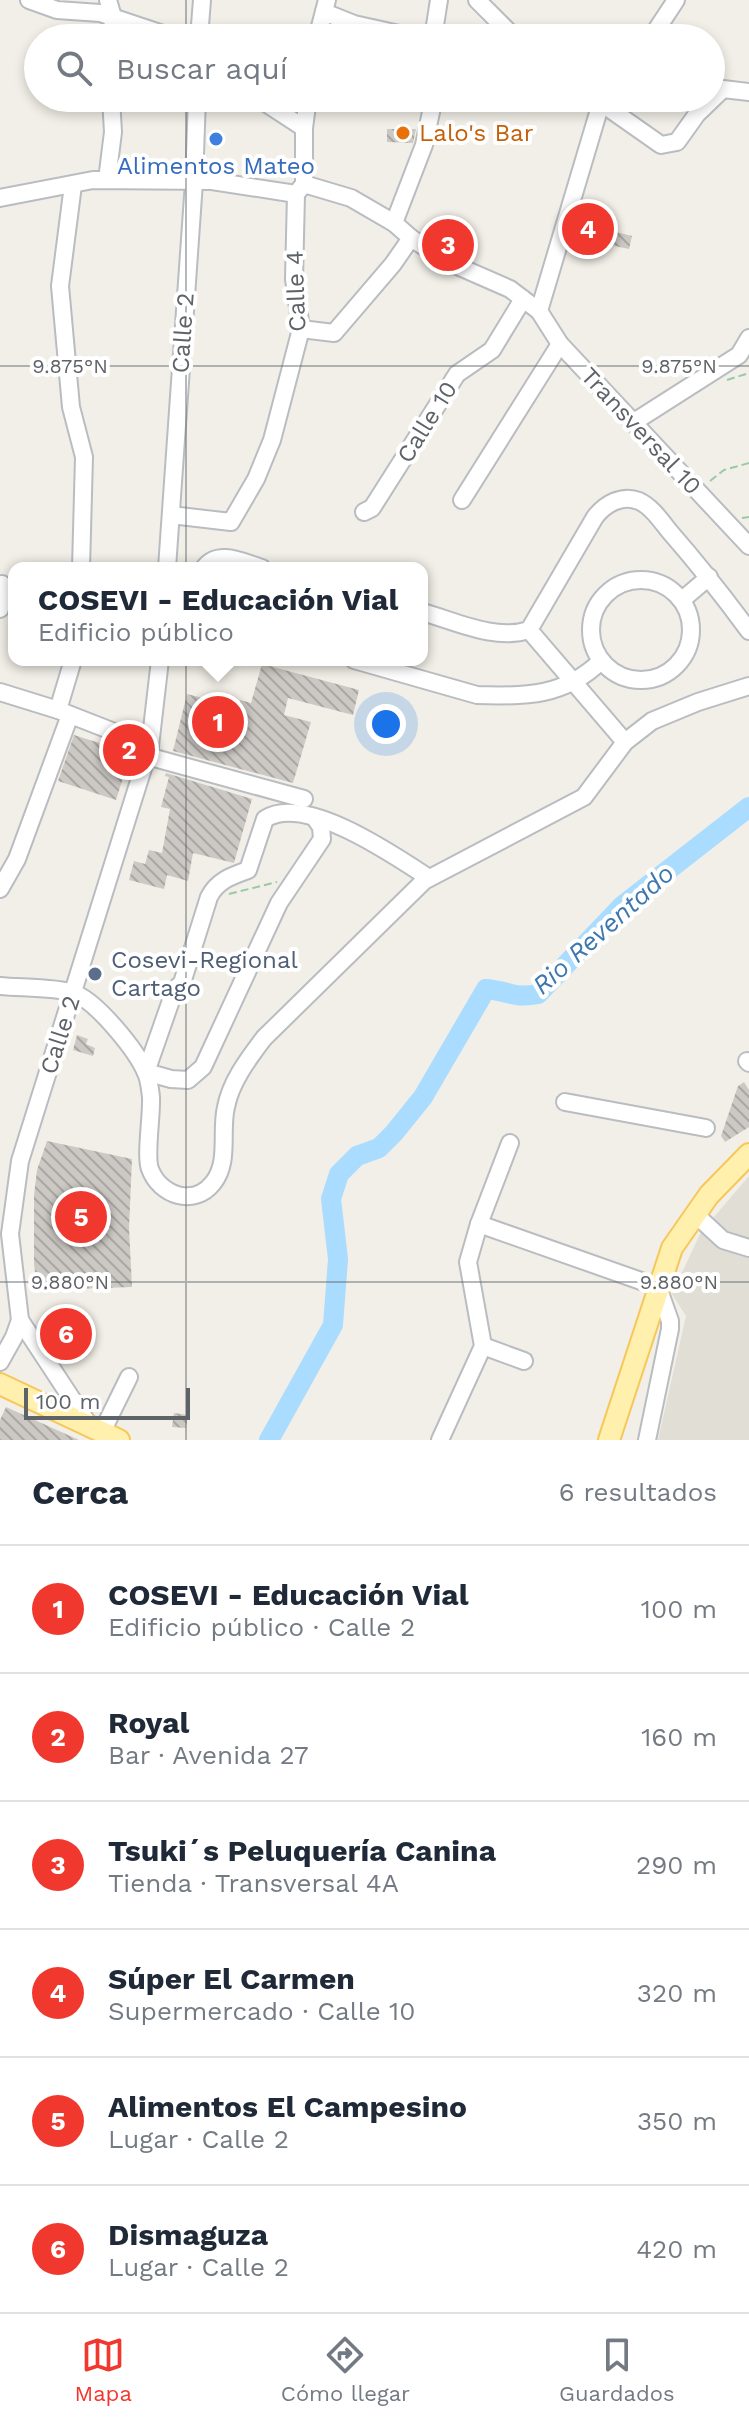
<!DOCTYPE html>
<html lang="es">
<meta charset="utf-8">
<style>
:root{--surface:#fff;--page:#f2f2f3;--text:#1f2937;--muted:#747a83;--line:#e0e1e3;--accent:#f1382e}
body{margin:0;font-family:"Work Sans",sans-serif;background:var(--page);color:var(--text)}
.scale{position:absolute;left:24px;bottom:20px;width:166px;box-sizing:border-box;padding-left:8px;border:4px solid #5e6368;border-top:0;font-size:22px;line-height:28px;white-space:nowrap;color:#5e6368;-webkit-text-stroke:6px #fff;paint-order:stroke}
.you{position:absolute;left:386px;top:724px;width:28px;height:28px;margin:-20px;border:6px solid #fff;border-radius:50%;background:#1a73e8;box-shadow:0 0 0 12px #1a73e833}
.badge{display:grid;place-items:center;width:52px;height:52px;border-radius:50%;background:var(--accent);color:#fff;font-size:26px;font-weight:700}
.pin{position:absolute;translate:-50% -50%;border:4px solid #fff;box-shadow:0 2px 8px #0006}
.popup{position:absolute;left:8px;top:562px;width:420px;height:104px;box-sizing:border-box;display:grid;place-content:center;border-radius:16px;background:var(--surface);filter:drop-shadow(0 2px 6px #0005);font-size:26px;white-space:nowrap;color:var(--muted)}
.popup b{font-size:30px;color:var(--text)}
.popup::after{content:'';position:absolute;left:50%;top:100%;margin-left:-16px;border:16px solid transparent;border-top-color:var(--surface)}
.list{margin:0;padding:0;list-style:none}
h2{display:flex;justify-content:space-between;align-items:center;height:104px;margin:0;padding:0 32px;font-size:34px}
h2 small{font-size:26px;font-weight:400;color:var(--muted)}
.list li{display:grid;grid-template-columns:52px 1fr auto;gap:24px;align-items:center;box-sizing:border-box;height:128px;padding:0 32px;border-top:2px solid var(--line)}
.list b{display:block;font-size:30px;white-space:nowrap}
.list p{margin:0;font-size:26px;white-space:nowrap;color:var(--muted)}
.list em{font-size:26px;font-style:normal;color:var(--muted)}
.icon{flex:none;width:44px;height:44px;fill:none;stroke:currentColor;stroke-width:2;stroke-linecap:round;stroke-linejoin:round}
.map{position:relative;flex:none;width:749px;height:1440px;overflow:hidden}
.search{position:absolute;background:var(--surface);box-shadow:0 4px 12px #0003;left:24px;right:24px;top:24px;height:88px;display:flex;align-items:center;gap:20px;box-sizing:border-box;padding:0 28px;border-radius:44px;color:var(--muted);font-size:30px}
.sheet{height:872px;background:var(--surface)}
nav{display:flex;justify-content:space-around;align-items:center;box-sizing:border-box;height:112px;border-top:2px solid var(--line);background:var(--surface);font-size:22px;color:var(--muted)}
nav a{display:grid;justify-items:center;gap:4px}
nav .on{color:var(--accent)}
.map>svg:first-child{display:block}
</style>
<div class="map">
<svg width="749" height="1440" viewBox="0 0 749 1440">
<defs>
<pattern id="building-back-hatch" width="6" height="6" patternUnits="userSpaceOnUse" patternTransform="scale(2)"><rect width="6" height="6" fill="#ccc9c4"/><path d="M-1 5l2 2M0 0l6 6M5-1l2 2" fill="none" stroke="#a9a7a3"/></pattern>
</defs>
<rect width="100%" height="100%" fill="#f1efe7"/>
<path fill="#e1ded5" d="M749,1176V1440H658L686,1316L672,1294L701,1232Z"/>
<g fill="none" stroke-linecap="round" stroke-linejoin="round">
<path stroke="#a9dcff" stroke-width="20" d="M269,1440L333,1325L338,1259L331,1199L339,1174L357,1156L379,1148L394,1133L423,1097L486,989C509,991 514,999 538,994L622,906L749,807"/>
</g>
<g fill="url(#building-back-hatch)">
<path d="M387,129H416L413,143L387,142Z"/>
<path d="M577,222L632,236L629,249L573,237Z"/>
<path d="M262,664L359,690L353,715L288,698L284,715L311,722L293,783L173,751L187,694L238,707L240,700L251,703Z"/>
<path d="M74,735L131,753L116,800L58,781Z"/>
<path d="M166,773L252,799L234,863L193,853L188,881L167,875L164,889L129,880L134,861L145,864L149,850L162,853L170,809L161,807L169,777L165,776Z"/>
<path d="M77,1035L88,1039L86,1044L95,1048L93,1056L73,1050Z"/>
<path d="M744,1082L749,1090V1127L725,1142L721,1136L738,1086Z"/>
<path d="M47,1141L132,1159L129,1228L132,1287L41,1290L37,1286L34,1264V1195L37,1170Z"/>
<path d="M38,1324L94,1327L93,1344L47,1341Z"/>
<path d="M6,1407L79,1440H0V1420Z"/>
<path d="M174,1413L188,1415L186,1428L172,1427Z"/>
</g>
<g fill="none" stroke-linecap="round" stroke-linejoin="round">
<g stroke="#b9bdc1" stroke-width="20">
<g id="minor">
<path d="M29,0L57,10L100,13L175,38"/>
<path d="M108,0L113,17L112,38"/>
<path d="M477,0L515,38"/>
<path d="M324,12L354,24L417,38"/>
<path d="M199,38L202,0"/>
<path d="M317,38L327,0"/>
<path d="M433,38L439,0"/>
<path d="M651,38L676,0"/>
<path d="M258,98L304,128"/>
<path d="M594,98L661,145L677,142L697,114L723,89L749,92"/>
<path d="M107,180L113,132L111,98"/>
<path d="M304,184L351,198L394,223L411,238L446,261L510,289L539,311L560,344L749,546"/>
<path d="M73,185L60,286L71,407L84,457L81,568"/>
<path d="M0,198L93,180L212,181L296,194"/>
<path d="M394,223L424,145L434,98"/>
<path d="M539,311L601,103L605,98"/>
<path d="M301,329L334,333L393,264L411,238"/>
<path d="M634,422L739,355L749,338"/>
<path d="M462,500L560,344"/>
<path d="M364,512L372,508L457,374L492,350L523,299"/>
<path d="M171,515L231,522L256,479L272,440L301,329L294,279L296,194L304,184V128L308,98"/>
<path d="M167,568L194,182L197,98"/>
<path d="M204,568C218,549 242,562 262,568"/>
<circle cx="641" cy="630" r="50"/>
<path d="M682,600L709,577"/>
<path d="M0,609L2,584"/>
<path d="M422,612C455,621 495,641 529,630L595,517C605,504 622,494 639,501C652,507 661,521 670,532C698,564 724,597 749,631"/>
<path d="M529,630L625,742"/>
<path d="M354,660L477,695C526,697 565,696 601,661"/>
<path d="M0,692L58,710L150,746"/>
<path d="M58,710L73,660"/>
<path d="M147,756L304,799"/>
<path d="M0,889L17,859L70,715"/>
<path d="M0,986C19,988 56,987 73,993C96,1000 137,1051 146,1073C149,1079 150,1089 151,1097C152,1115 145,1156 150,1169C160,1196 194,1207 213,1183C230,1162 220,1132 226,1107C231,1081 249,1058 264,1038L424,881L584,797L625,742L652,721L698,702L749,686"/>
<path d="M747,1061L749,1063"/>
<path d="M146,1072L175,989L182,983L209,897C217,881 231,876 248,870L265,819C305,793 395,856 429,878"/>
<path d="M146,1072L171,1079L188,1080L203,1067L279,903L322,839L321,827L314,817"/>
<path d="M565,1102L706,1128"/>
<path d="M695,1214L723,1240L749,1248"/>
<path d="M479,1224L658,1287L670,1321V1329L647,1440"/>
<path d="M483,1346L524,1361"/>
<path d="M0,1362L14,1337L20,1320"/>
<path d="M89,1425L20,1320L10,1234L20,1161L150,746L160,660"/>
<path d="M102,1432L129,1377"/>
<path d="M440,1440L483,1346L468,1262L479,1224L510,1143"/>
</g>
</g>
<g stroke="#f7c75a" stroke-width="24">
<g id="major">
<path d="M0,1384L119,1440"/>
<path d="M609,1440L672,1248L709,1195L749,1154"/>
</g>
</g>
<g stroke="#9ac9a6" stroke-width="2" stroke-dasharray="8 4" stroke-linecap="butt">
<path d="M727,380L749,373"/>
<path d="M710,481L724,470L749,463"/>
<path d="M742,518L749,517"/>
<path d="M229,894L277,882"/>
</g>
<use href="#minor" stroke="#fff" stroke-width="16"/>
<use href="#major" stroke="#fff0ae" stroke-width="20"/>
</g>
<path fill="none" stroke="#5e6368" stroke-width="2" stroke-opacity="0.45" d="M186,0V38M186,98V1440M0,366H749M0,1282H749"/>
<circle fill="#e8710a" stroke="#fff" stroke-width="3" cx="403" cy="133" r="8"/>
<circle fill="#3f7fe0" stroke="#fff" stroke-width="3" cx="216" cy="139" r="8"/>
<circle fill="#5c6f8a" stroke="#fff" stroke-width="3" cx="95" cy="974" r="8"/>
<g text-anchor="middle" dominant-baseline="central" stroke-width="8" stroke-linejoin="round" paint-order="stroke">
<g font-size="24" fill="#c56008" stroke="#fff" text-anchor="start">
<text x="419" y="133">Lalo's Bar</text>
</g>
<g font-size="24" fill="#366cbe" stroke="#fff">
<text x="216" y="166">Alimentos Mateo</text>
</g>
<g font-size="24" fill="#5e6368" stroke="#fff">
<text transform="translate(296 291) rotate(-92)">Calle 4</text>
<text transform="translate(183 333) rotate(-86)">Calle 2</text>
<text transform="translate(427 422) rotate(-58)">Calle 10</text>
<text transform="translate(641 431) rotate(47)">Transversal 10</text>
<text transform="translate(60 1035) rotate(-72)">Calle 2</text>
</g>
<g font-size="24" fill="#4e5e75" stroke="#fff" text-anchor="start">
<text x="111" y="960">Cosevi-Regional<tspan x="111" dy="28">Cartago</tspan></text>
</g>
<g font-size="26" font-style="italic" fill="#3d77ad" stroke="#fff">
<text transform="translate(603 929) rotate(-42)">Rio Reventado</text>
</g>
</g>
<g font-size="20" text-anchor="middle" fill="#5e6368" stroke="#fff" stroke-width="8" stroke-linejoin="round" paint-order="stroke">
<text x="679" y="373">9.875°N</text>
<text x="70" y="373">9.875°N</text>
<text x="679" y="1289">9.880°N</text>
<text x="70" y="1289">9.880°N</text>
</g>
</svg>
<div class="scale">100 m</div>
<div class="you"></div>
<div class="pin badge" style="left:218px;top:722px">1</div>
<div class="popup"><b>COSEVI - Educación Vial</b>Edificio público</div>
<div class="pin badge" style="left:129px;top:750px">2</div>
<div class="pin badge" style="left:448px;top:245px">3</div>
<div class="pin badge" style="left:588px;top:229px">4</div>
<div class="pin badge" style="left:81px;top:1217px">5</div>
<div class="pin badge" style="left:66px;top:1334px">6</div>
<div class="search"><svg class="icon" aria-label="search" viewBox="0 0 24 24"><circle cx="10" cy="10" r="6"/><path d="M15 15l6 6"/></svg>Buscar aquí</div>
</div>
<section class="sheet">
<h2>Cerca<small>6 resultados</small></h2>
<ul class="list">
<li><span class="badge">1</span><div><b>COSEVI - Educación Vial</b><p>Edificio público · Calle 2</p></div><em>100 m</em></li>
<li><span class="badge">2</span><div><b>Royal</b><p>Bar · Avenida 27</p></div><em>160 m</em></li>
<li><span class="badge">3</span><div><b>Tsuki´s Peluquería Canina</b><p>Tienda · Transversal 4A</p></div><em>290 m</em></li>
<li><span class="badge">4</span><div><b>Súper El Carmen</b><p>Supermercado · Calle 10</p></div><em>320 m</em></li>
<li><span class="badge">5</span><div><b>Alimentos El Campesino</b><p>Lugar · Calle 2</p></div><em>350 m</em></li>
<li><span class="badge">6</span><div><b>Dismaguza</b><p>Lugar · Calle 2</p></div><em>420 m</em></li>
</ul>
</section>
<nav>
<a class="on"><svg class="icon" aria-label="map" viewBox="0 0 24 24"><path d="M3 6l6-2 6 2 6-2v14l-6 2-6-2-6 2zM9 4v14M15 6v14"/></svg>Mapa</a>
<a><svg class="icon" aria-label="directions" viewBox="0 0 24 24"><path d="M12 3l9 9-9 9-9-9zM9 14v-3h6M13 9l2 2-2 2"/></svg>Cómo llegar</a>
<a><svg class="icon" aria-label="saved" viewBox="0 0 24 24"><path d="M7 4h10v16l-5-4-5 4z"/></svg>Guardados</a>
</nav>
